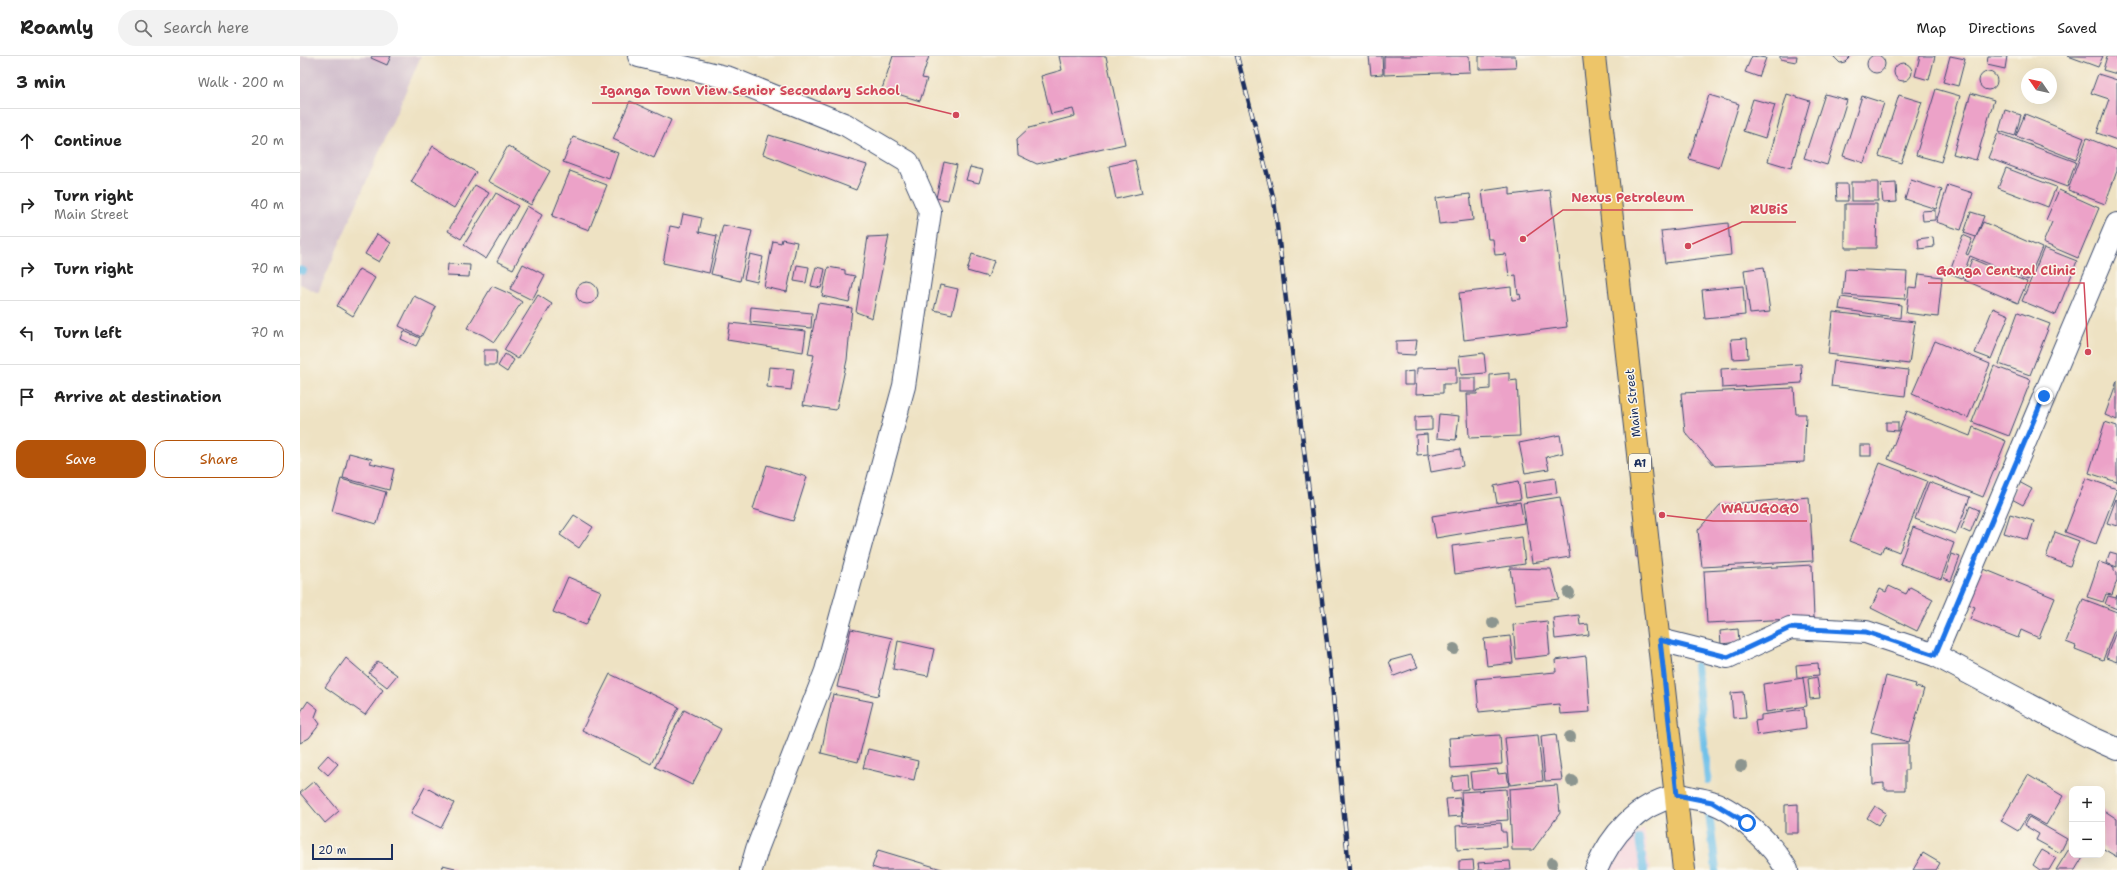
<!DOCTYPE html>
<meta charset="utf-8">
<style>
:root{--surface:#fff;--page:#f2f2f2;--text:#222;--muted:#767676;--line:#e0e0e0;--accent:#b45309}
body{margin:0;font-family:"Shantell Sans",sans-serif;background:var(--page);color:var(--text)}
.controls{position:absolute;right:12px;bottom:12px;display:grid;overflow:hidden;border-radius:8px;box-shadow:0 4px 16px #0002}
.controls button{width:36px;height:36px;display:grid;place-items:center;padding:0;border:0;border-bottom:1px solid var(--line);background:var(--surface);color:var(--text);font:20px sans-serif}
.compass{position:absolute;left:1721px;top:12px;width:36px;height:36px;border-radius:50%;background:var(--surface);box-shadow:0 4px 16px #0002;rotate:304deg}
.scale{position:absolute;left:12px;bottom:10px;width:81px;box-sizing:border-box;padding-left:4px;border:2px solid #1b2f5e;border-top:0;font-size:11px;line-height:14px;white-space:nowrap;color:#1b2f5e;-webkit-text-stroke:3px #fbf7ec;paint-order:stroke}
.stop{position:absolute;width:12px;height:12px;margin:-9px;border:3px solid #1a73e8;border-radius:50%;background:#fff}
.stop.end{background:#1a73e8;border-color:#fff;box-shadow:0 1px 4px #0008}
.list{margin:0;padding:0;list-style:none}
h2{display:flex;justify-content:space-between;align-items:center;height:52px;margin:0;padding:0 16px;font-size:17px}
h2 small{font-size:13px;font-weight:400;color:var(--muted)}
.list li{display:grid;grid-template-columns:26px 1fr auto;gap:12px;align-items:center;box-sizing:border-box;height:64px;padding:0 16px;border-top:1px solid var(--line)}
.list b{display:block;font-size:15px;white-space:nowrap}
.list p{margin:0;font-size:13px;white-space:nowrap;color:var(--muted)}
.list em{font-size:13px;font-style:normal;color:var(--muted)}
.actions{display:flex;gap:8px;padding:12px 16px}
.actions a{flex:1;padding:9px 0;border:1px solid var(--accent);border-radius:12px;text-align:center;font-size:14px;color:var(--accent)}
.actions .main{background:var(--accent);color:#fff}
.icon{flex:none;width:22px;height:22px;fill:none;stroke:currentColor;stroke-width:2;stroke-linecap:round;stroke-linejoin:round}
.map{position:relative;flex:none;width:1817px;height:814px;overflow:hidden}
header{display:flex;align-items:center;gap:24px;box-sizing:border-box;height:56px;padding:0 20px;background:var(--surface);border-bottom:1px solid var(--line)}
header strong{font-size:19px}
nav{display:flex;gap:22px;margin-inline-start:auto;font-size:14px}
.search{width:280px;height:36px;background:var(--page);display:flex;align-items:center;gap:10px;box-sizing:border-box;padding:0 14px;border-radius:22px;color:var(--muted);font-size:15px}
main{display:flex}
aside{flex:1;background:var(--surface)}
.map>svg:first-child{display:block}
</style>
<header>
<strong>Roamly</strong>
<div class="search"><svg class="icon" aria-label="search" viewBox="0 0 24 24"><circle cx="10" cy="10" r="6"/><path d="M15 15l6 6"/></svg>Search here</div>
<nav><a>Map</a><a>Directions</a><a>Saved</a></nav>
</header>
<main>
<aside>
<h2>3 min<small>Walk · 200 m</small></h2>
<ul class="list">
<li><svg class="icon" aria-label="ahead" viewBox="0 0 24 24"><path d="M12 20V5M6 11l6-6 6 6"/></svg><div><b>Continue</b></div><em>20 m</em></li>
<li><svg class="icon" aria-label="right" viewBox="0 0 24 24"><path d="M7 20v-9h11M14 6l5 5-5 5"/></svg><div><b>Turn right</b><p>Main Street</p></div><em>40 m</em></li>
<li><svg class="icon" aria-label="right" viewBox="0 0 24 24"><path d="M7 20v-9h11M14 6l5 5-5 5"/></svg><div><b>Turn right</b></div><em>70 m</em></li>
<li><svg class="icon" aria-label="left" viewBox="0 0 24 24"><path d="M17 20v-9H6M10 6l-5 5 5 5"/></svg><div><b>Turn left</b></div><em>70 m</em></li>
<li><svg class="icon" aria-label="arrive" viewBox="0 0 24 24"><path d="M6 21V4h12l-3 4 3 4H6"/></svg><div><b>Arrive at destination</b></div></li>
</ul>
<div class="actions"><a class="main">Save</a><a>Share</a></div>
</aside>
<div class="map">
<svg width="1817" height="814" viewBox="0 0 1817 814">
<rect width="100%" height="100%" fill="#fbf7ec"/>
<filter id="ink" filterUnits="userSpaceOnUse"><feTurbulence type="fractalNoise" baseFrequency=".025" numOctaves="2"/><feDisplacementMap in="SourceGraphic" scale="8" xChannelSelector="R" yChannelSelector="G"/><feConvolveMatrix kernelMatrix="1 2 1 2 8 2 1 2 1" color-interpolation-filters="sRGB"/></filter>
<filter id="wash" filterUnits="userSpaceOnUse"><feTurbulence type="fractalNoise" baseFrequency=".012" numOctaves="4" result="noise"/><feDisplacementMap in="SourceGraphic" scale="16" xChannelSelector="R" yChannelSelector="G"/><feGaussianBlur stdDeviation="0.9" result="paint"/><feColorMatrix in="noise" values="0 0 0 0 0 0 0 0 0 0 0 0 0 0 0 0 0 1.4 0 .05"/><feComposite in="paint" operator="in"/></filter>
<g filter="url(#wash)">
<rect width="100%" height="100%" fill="#eee2c3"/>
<path fill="#f4cfdc" d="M1344,772L1350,814H1307L1319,792Z"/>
<path fill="#d0bdcc" d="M0,0H121L18,237L0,228Z"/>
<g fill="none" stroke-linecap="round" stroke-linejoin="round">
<g stroke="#6dc0e9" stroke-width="8">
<path d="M0,214L3,215"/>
<path d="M1396,610L1408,724"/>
<path d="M1409,757L1416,814"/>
<path d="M1339,783L1344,814"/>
</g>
</g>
<g id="blocks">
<g fill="#eca2c8">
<circle cx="1576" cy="8" r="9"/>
<path d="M72,0H91L87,9L71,2Z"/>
<path d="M593,0H629L622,22L627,23L620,45L582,33Z"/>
<path d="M759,0H806L825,88L737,108L718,99L717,83L729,72L775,60L773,53L751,58L741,20L762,14Z"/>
<path d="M1069,0H1082L1083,18L1071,19Z"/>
<path d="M1084,0H1169L1170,16L1084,19Z"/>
<path d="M1179,0H1215L1216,12L1179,13Z"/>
<path d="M1452,0L1466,2L1459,21L1445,16Z"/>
<path d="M1480,0H1497L1496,6L1480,3Z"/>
<path d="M1533,0H1551L1545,6L1540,7Z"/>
<path d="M1620,0H1635L1629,24L1615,20Z"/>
<path d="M1650,0L1665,3L1658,30L1643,26Z"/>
<path d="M1688,0H1707L1705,13L1687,9Z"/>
<path d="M1768,0H1803L1798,11Z"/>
<path d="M1807,0H1817V18L1803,14Z"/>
<circle cx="1603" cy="16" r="9"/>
<circle cx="1688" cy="25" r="9"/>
<path d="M1798,18L1817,24V84L1797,77L1809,43L1791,37Z"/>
<path d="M1636,33L1660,40L1641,106L1616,99Z"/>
<path d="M1671,37L1694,44L1676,104L1653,98Z"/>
<path d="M1487,38L1510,45L1491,112L1468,105Z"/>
<path d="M1525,38L1547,44L1527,109L1504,102Z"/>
<path d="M1409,39L1439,48L1419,112L1389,103Z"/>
<path d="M1599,39L1622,46L1601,107L1579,100Z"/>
<path d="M1562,40L1584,47L1564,107L1543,100Z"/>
<path d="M1453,43L1475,49L1465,82L1443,75Z"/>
<path d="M330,45L371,64L354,102L313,83Z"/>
<path d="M1705,54L1721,59L1715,80L1699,75Z"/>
<path d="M1725,58L1784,82L1776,104L1716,80Z"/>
<path d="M1698,77L1776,106L1767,131L1688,102Z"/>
<path d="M469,79L567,109L556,134L463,98Z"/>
<path d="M273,81L318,97L309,123L263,106Z"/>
<path d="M1787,82L1817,94V115L1805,148L1768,134Z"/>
<path d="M133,90L176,116L154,152L111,126Z"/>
<path d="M208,90L250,115L231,149L188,125Z"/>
<path d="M835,104L842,137L816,143L809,110Z"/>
<path d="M644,106L657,109L648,144L636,142Z"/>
<path d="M670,111L683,114L679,127L666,124Z"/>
<path d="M1706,112L1756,131L1748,151L1698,132Z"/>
<path d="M270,115L307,129L289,174L252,160Z"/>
<path d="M1611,124L1642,134L1636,153L1605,143Z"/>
<rect x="1551" y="126" width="27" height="19"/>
<path d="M1596,127L1597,146L1583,147L1581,128Z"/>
<path d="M1536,128H1547L1548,145H1537Z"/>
<path d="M175,129L189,137L161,183L148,175Z"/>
<path d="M1648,129L1673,137L1661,174L1636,166Z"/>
<path d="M1210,131V139L1250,134L1267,271L1164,284L1159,237L1211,231L1212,244L1221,243L1220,238L1218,239L1216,219L1209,220L1206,198L1195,199L1193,183H1188L1182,135Z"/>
<path d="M1759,134L1799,152L1778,202L1743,187L1752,166L1746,164Z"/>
<path d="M196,137L218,150L186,203L164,189Z"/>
<path d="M1170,138L1173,164L1139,168L1136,142Z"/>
<path d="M1545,148H1577L1576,192H1545Z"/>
<path d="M227,150L242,159L213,213L197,205Z"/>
<path d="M1635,154V164L1623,165L1622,155Z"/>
<path d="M1671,156L1684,160L1676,181L1664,177Z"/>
<path d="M383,158L402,162L399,176L417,180L409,217L363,207L370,170L380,172Z"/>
<path d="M1683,166L1742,192L1728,224L1670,200L1662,222L1649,217L1663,179L1672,183L1666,198L1668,199Z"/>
<path d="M1428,167L1431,199L1365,207L1361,175Z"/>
<path d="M423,169L452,175L440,225L411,218Z"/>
<path d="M77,178L91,187L79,206L65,198Z"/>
<path d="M589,180L572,262L556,256L568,181Z"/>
<path d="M1633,181L1634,191L1619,193L1618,183Z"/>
<path d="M482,183L497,186L487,236L464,231L473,185L481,187Z"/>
<path d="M1744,192L1777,205L1756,259L1722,245Z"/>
<path d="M450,198L463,201L457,226L444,223Z"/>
<path d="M672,198L694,205L688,221L667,215Z"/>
<path d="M1672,203L1727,226L1718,247L1664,224Z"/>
<path d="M148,208L170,209L169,221L147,220Z"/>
<path d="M223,208L245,219L232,244L210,233Z"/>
<path d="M497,209L509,211L506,227L494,225Z"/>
<path d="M516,211L525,213L521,232L511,230Z"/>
<path d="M528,211L545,214V218L555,220L549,246L522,240Z"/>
<path d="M1464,211L1470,256L1450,258L1444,214Z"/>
<path d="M59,213L75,222L53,260L37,250Z"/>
<path d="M1545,213L1607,216L1605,243L1543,239Z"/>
<path d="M1619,218L1642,221L1638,261L1606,257L1609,231L1617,232Z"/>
<circle cx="287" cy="237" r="11"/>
<path d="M640,229L658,233L652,258L634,254Z"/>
<path d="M192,230L210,238L222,246L194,286L183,279L167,272Z"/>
<path d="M1443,230L1445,259L1405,263L1402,234Z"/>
<path d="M238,239L252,248L218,303L204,294Z"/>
<path d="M114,240L136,251L121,281L99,270Z"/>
<path d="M1541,241L1601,249L1600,262L1539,253Z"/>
<path d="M518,247L552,252L547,304L536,354L503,349L514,299L508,298Z"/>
<path d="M451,251L512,257L511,272L450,266Z"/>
<path d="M1693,252L1709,259L1691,303L1675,297Z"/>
<path d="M1533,256L1615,266L1609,308L1528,298Z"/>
<path d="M1718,256L1750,268L1730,319L1699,308Z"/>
<path d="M430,267L506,275L503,296L427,284Z"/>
<path d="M104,275L120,282L116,290L101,283Z"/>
<path d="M1447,282L1448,302L1433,303L1431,283Z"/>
<path d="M1117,284L1115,299L1096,298V285Z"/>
<path d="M1635,285L1690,308L1668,362L1612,338Z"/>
<path d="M184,294H197L196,309H184Z"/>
<path d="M1184,297L1186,317L1161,319L1159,300Z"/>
<path d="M205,298L214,304L207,316L198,310Z"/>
<path d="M1534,305L1608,314L1605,340L1531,330Z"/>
<path d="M1501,308L1502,327L1422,332L1421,313Z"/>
<path d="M1694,310L1731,324L1709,380L1672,366Z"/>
<path d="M469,311L494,313L491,334L467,331Z"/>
<path d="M1156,311V328H1143V337L1116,338L1117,312Z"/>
<path d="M1114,315V329H1104V316Z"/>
<path d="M1209,317V325L1217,324L1220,380L1169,382L1167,338H1177L1178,334L1190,333V319Z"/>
<rect x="1159" y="322" width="17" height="14"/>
<path d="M1817,325V364L1805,359Z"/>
<path d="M1494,332L1496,358H1506L1504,406L1415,410L1385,376L1381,337Z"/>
<path d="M1607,355L1670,380L1673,371L1706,385L1683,441L1588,403Z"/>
<path d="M1139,358L1159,360L1156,384L1137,382Z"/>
<path d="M1132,360V374L1115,375V361Z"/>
<path d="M1586,366H1598V375L1586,374Z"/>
<path d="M1805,366L1817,370V426L1789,417Z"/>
<path d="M1127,378L1128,398L1117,399L1116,379Z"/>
<path d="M1260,379L1263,397L1246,401L1249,413L1225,417L1219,387Z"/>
<rect x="1560" y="389" width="11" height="11"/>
<path d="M1160,393L1163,410L1131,416L1128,399Z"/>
<path d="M49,397L72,403L70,407L94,413L89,434L43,422Z"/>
<path d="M1580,407L1627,425L1599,496L1584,490L1581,497L1549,485Z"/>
<path d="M467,409L507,421L493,465L453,453Z"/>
<path d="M1255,422L1257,437L1226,442L1224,427Z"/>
<path d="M1786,422L1817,433L1796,488L1765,476Z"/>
<path d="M41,423L86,436L77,468L32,455Z"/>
<path d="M1218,425L1221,443L1197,447L1194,430Z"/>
<path d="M1629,426L1670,441L1656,478L1615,463Z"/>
<path d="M1719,426L1732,433L1723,449L1710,442Z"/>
<path d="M1260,441L1270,501L1232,507L1223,447Z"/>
<path d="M1509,441L1513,505L1402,511L1398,474L1420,449Z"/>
<path d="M1816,443L1817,444V470L1807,467Z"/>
<path d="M1220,446L1224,467L1136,482L1132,460Z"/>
<path d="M1670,450L1679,454L1670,477L1661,473Z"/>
<path d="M1710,458L1734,465L1728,484L1704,477Z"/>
<path d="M274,459L293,471L279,492L260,479Z"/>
<path d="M1343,469L1347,501H1336L1333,470Z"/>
<path d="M1613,471L1654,487L1641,523L1600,508Z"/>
<path d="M1755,476L1779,485L1770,510L1746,501Z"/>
<path d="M1222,481L1225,508L1155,518L1152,490Z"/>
<path d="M1810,496L1817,498V511L1806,507Z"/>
<path d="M1652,498L1660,501L1651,525L1644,522Z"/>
<path d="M1799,506L1814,511V515L1817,516V524L1812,539L1806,538L1803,546L1787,541Z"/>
<path d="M1512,509L1514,562L1407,567L1404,515Z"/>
<path d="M1679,511L1755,542L1739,582L1721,574L1718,582L1670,563L1675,551L1664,546Z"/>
<path d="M1210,512L1251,513L1259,543L1215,548Z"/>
<path d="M268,521L301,535L286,569L253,556Z"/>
<path d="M1589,530L1606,538L1610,531L1633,543L1617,575L1571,552L1580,533L1586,536Z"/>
<path d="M1817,539V553L1805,548L1808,540L1816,542Z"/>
<path d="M1783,543L1817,556V567L1803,604L1775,593L1776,590L1766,586Z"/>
<path d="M1279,559L1280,569L1288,568L1289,579L1255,583L1253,562Z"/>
<path d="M1247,565L1250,599L1216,603L1213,569Z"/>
<path d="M551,573L592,582L578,640L537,631Z"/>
<path d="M1438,573L1439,586L1421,588L1420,575Z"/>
<path d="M1817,573V606L1806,602Z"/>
<path d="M1210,580L1213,607L1187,610L1184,583Z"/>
<path d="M598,585L634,593L628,620L593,613Z"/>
<path d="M1111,599L1118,611L1094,620L1089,605Z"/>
<path d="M1286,600L1290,656L1260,658L1259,648L1179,656L1176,623L1256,616L1255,604Z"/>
<path d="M46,602L83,634L65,659L25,631Z"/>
<path d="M78,605L97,619L87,631L69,617Z"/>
<path d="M1518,607L1519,619L1497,621L1496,609Z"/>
<path d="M310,618L379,651L351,708L282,674Z"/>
<path d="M1586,620L1616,628L1615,631L1624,633L1609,686L1571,676Z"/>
<path d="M1517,621L1520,642L1510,643L1508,623Z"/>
<path d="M1503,622L1507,650L1466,656L1463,628Z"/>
<path d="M1443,636L1446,661L1433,662L1431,637Z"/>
<path d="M533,638L573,646L558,706L521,697Z"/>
<path d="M8,645L18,653L15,661L20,668L9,682L0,687V657Z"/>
<path d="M1504,653L1506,672L1457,679L1455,665L1461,664V659Z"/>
<path d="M384,654L421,673L392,729L355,711Z"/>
<path d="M1256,678L1262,724L1245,725L1241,680Z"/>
<path d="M1200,679L1202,708L1151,712L1149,682Z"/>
<path d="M1238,679L1243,725L1210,729L1205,682Z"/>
<path d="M1608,687V714H1605V734H1584V727L1573,728L1572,688Z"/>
<path d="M568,693L618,705L614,724L563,712Z"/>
<path d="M28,699L38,708L28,719L18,710Z"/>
<path d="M1197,713L1198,718L1207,717L1209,730L1172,733L1170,716Z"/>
<path d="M1167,719L1168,733L1153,735L1152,721Z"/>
<path d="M1728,719L1763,740L1746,769L1728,759L1718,775L1701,765Z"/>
<path d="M14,725L39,755L25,767L0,737Z"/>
<path d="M1257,729L1260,757L1233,794H1212L1209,733Z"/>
<path d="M125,731L154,747L141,772L111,757Z"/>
<path d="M1206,733L1208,764L1163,767L1161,736Z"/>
<path d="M1160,742L1162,760L1148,761L1146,743Z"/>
<path d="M1498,748V777H1485V749Z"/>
<path d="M1575,750L1586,757L1578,769L1567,762Z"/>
<path d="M1802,753L1817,763V801L1802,792Z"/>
<path d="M1729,761L1767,783L1760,797L1736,784L1739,778L1724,769Z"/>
<path d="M1201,767L1202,776H1206L1207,791L1157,794L1156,770Z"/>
<path d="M1772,788V799H1784L1775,814H1756Z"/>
<path d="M578,794L645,814H581L572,811Z"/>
<path d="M1742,794L1756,802L1749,814H1740L1733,809Z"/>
<path d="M1623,797L1640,807L1636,814H1613Z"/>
<path d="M1173,804L1174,814H1159V805Z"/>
<path d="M1210,805L1211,814H1179L1178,807Z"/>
<path d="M143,809L155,812L154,814H141Z"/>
</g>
</g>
</g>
<g filter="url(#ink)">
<use href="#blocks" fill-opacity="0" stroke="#3b4a6d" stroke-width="1"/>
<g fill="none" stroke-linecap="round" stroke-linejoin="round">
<g stroke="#3b4a6d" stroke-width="24">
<g id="minor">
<path d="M339,0L429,22L546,69L608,106L630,156L604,330L526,615L457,793L451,814"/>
<path d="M1360,584L1428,601L1490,572L1566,576L1635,599L1790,681L1817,693"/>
<path d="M1635,599L1817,168"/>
<path d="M1296,814C1311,779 1337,749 1375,740C1380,738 1388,741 1393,742C1399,743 1406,744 1411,746C1438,755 1474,790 1487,814"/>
</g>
</g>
<g stroke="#3b4a6d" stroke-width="24">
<path id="major" d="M1294,0L1384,814"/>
</g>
<use href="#minor" stroke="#fff" stroke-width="22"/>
<use href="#major" stroke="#edc569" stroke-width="22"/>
<g stroke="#1b2f5e" stroke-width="4.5">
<path id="rail" d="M937,0L974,144L1032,628L1049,814"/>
</g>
<use href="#rail" stroke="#fbf7ec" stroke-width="3" stroke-dasharray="9" stroke-linecap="butt"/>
</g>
<g fill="#8c958f">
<circle cx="1269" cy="537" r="6"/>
<circle cx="1193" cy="567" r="6"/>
<circle cx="1154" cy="593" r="6"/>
<circle cx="1270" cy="681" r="6"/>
<circle cx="1441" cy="710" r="6"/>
<circle cx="1272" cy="725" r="6"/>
<circle cx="1252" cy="807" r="6"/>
</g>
</g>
<g fill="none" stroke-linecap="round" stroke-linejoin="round" filter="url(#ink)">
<path stroke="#1a73e8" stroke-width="5" d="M1447,767L1412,746L1377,739L1360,584L1428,601L1490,572L1566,576L1635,599L1744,340"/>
</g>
<g text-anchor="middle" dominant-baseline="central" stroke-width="3" stroke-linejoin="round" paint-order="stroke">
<rect fill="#fbf7ec" stroke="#5e6b89" stroke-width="1" x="1329" y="398" width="22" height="18" rx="3"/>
<g font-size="11" font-weight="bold" fill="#1b2f5e">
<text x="1340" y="407">A1</text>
</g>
<g font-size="12" fill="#1b2f5e" stroke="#fbf7ec">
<text transform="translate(1333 347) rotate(-96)">Main Street</text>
</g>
</g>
<path fill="none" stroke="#d1495b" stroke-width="1.5" d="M656 59L607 47H292M1223 183L1263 154H1393M1388 190L1442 166H1496M1788 296L1784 227H1628M1362 459L1413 465H1507"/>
<g fill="#d1495b" stroke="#fbf7ec" stroke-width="1.5">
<circle cx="656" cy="59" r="4"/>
<circle cx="1223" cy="183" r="4"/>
<circle cx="1388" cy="190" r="4"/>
<circle cx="1788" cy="296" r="4"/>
<circle cx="1362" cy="459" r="4"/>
</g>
<g font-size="13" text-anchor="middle" font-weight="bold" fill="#d1495b" stroke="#fbf7ec" stroke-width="3" stroke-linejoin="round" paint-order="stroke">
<text x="450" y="39">Iganga Town View Senior Secondary School</text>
<text x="1328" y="146">Nexus Petroleum</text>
<text x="1469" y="158">RUBiS</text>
<text x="1706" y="219">Ganga Central Clinic</text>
<text x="1460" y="457">WALUGOGO</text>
</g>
</svg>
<div class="controls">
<button>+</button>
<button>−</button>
</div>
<svg class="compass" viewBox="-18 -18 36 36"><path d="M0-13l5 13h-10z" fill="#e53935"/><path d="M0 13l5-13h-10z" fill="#767676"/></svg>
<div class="scale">20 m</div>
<div class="stop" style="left:1447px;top:767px"></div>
<div class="stop end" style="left:1744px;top:340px"></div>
</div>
</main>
